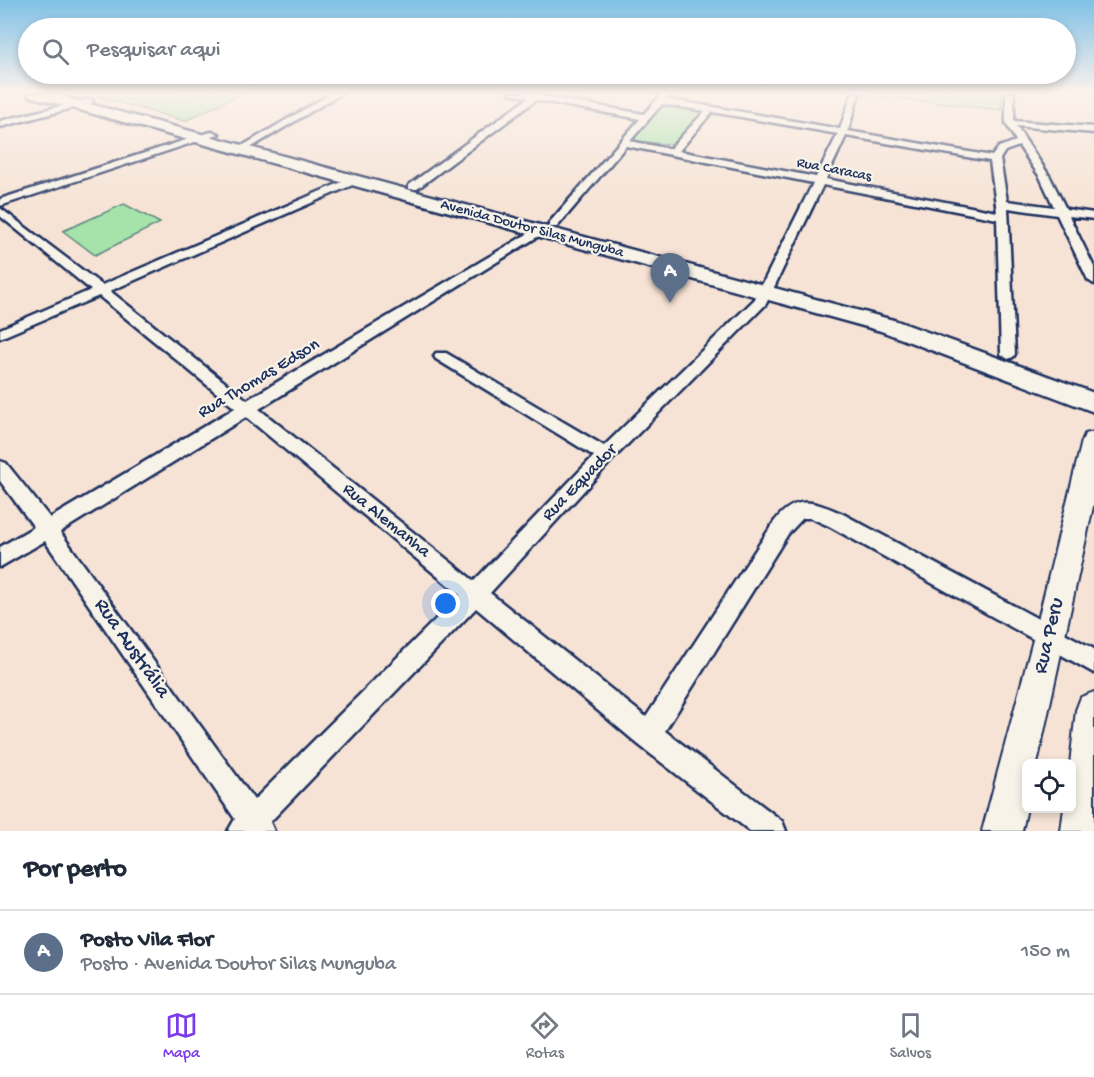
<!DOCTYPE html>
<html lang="pt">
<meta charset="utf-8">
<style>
:root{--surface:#fff;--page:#f2f2f3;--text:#1f2937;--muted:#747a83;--line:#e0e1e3;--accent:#7c3aed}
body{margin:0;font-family:"Gochi Hand",sans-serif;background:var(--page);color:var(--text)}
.controls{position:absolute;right:18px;bottom:18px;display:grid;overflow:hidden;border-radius:9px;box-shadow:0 3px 9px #0003}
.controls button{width:54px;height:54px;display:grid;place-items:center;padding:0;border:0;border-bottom:2px solid var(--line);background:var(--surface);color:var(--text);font:30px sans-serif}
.you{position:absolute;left:446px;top:604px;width:21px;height:21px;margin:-15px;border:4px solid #fff;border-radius:50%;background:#1a73e8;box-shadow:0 0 0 9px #1a73e833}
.badge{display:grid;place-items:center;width:39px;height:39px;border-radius:50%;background:var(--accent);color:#fff;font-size:20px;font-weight:700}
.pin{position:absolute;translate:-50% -50px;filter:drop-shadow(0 2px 3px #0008)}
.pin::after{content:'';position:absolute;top:32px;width:21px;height:18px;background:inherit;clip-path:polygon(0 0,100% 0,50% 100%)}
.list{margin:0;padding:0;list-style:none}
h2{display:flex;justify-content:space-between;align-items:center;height:78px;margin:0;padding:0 24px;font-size:26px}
h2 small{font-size:20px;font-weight:400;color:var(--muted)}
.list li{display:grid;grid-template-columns:39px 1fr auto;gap:18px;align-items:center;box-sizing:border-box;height:84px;padding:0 24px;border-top:2px solid var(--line)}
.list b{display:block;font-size:22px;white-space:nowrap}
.list p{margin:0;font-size:20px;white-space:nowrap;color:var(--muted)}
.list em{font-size:20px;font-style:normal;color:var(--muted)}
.icon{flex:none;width:33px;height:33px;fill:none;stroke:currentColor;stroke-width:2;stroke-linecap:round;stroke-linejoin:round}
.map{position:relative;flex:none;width:1094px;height:831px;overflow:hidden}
.search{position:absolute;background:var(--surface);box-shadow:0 3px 9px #0003;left:18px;right:18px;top:18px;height:66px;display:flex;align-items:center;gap:15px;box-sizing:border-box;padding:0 21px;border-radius:33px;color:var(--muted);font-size:22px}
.sheet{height:162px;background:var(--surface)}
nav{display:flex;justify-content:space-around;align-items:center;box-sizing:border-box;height:84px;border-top:2px solid var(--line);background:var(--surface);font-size:16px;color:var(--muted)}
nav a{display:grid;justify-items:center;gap:3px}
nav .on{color:var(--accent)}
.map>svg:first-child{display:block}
</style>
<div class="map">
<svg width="1094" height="831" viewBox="0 0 1094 831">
<rect width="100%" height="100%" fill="#f6e3d5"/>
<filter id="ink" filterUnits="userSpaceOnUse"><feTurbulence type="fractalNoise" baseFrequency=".0167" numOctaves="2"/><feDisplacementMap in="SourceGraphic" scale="12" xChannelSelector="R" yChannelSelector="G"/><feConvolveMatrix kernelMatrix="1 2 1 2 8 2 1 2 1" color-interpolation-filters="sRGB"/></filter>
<g filter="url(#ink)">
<g fill="#a5e3aa" stroke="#608984" stroke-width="1.5">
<path d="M86,93H242L185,121Z"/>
<path d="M849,93H1002L1001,110Z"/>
<path d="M670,105L701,110L703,112L673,145L638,141L634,138L663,106Z"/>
<path d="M124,204L160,223L95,255L63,231Z"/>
</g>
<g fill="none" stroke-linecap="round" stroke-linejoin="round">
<g stroke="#1b2f5e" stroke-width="5">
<g id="street">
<path d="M332,93H342L245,151L237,149Z"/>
<path d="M509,93H544L541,96L644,114L663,93H671L666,99L840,129L852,94L859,93L848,131L992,156L999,147L1016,141L1006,123V93H1014V121L1094,127V133L1016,126L1050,177L1066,209L1094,213V219L1069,216L1094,267V284L1088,280L1057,215L1008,208L1015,354L1013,357L1008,359L1001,354L997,219L823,185L766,304L612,460L490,593L646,717L774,522C796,493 814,502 843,514L1094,649V673L829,526L811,518H803L788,534L665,731L782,821L786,831H750L639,745L476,608L270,822L274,831H228L235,819L45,541L0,567V547L34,527L0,481V461L6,463L50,518L235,408L99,296L0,338V329L91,290L0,216V208L102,285L349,179H357V183L110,291L247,400L534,230H542V234L259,409L474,581L594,456L436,359L434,356L436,353H446L604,446L755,299L813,183L626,146L557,227H549V223L640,119L536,100L417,189H409V185L528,98ZM662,104L705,111L670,149L630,141ZM712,112L838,134L816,177L679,151ZM846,136L990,161L997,212L826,179ZM1019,146L1040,177L1054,207L1007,201L1000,159L1005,151ZM246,417L460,595L254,800L60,532Z"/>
<path d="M89,99L93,101L92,103L0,127V121Z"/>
<path d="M211,132L219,134L0,206V199Z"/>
</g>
</g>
<g stroke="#1b2f5e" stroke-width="4">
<g id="secondary">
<path d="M1094,432V502L1037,764H1026L1027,808L1022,831H982L1034,636L1082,441L1085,434Z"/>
<path d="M1094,692V831H1061L1064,808H1072V764H1070L1076,710L1081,697Z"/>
</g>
</g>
<g stroke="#1b2f5e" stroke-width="5">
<path id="primary" d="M28,93H49L897,321L1094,393V412L881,331L29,96Z"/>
</g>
<use href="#street" fill="#f7f3e8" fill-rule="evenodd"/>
<use href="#secondary" fill="#f7f3e8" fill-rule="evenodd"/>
<use href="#primary" fill="#f7f3e8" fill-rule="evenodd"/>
</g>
</g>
<linearGradient id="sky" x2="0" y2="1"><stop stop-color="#80c1e6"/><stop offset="0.44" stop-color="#fbf2ec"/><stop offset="1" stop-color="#fbf2ec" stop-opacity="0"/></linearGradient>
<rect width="1094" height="209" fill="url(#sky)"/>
<g text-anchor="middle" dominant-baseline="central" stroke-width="4.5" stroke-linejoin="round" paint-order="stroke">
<g font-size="15" fill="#1b2f5e" stroke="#f7f3e8">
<text transform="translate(834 170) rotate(11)">Rua Caracas</text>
<text transform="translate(532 229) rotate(15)">Avenida Doutor Silas Munguba</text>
</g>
<g font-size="18" fill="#1b2f5e" stroke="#f7f3e8">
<text transform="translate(259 379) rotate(-31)">Rua Thomas Edson</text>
<text transform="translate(580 483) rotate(-46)">Rua Equador</text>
<text transform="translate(386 521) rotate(39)">Rua Alemanha</text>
</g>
<g font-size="21" fill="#1b2f5e" stroke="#f7f3e8">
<text transform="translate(1050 636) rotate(-77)">Rua Peru</text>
<text transform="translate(131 649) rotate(55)">Rua Austrália</text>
</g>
</g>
</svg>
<div class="controls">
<button><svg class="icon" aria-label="locate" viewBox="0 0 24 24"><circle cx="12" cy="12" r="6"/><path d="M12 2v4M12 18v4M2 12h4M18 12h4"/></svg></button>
</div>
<div class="you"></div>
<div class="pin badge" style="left:670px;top:303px;background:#5c6f8a">A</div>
<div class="search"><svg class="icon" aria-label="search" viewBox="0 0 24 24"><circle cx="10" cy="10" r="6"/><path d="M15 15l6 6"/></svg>Pesquisar aqui</div>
</div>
<section class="sheet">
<h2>Por perto<small></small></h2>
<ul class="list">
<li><span class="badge" style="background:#5c6f8a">A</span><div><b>Posto Vila Flor</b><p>Posto · Avenida Doutor Silas Munguba</p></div><em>150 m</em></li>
</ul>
</section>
<nav>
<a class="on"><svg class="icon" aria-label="map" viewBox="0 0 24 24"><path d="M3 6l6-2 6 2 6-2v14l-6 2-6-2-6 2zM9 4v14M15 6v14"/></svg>Mapa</a>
<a><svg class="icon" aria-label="directions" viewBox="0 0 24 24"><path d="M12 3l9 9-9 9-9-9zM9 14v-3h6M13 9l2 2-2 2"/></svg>Rotas</a>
<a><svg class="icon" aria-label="saved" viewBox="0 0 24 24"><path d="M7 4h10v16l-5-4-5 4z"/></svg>Salvos</a>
</nav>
